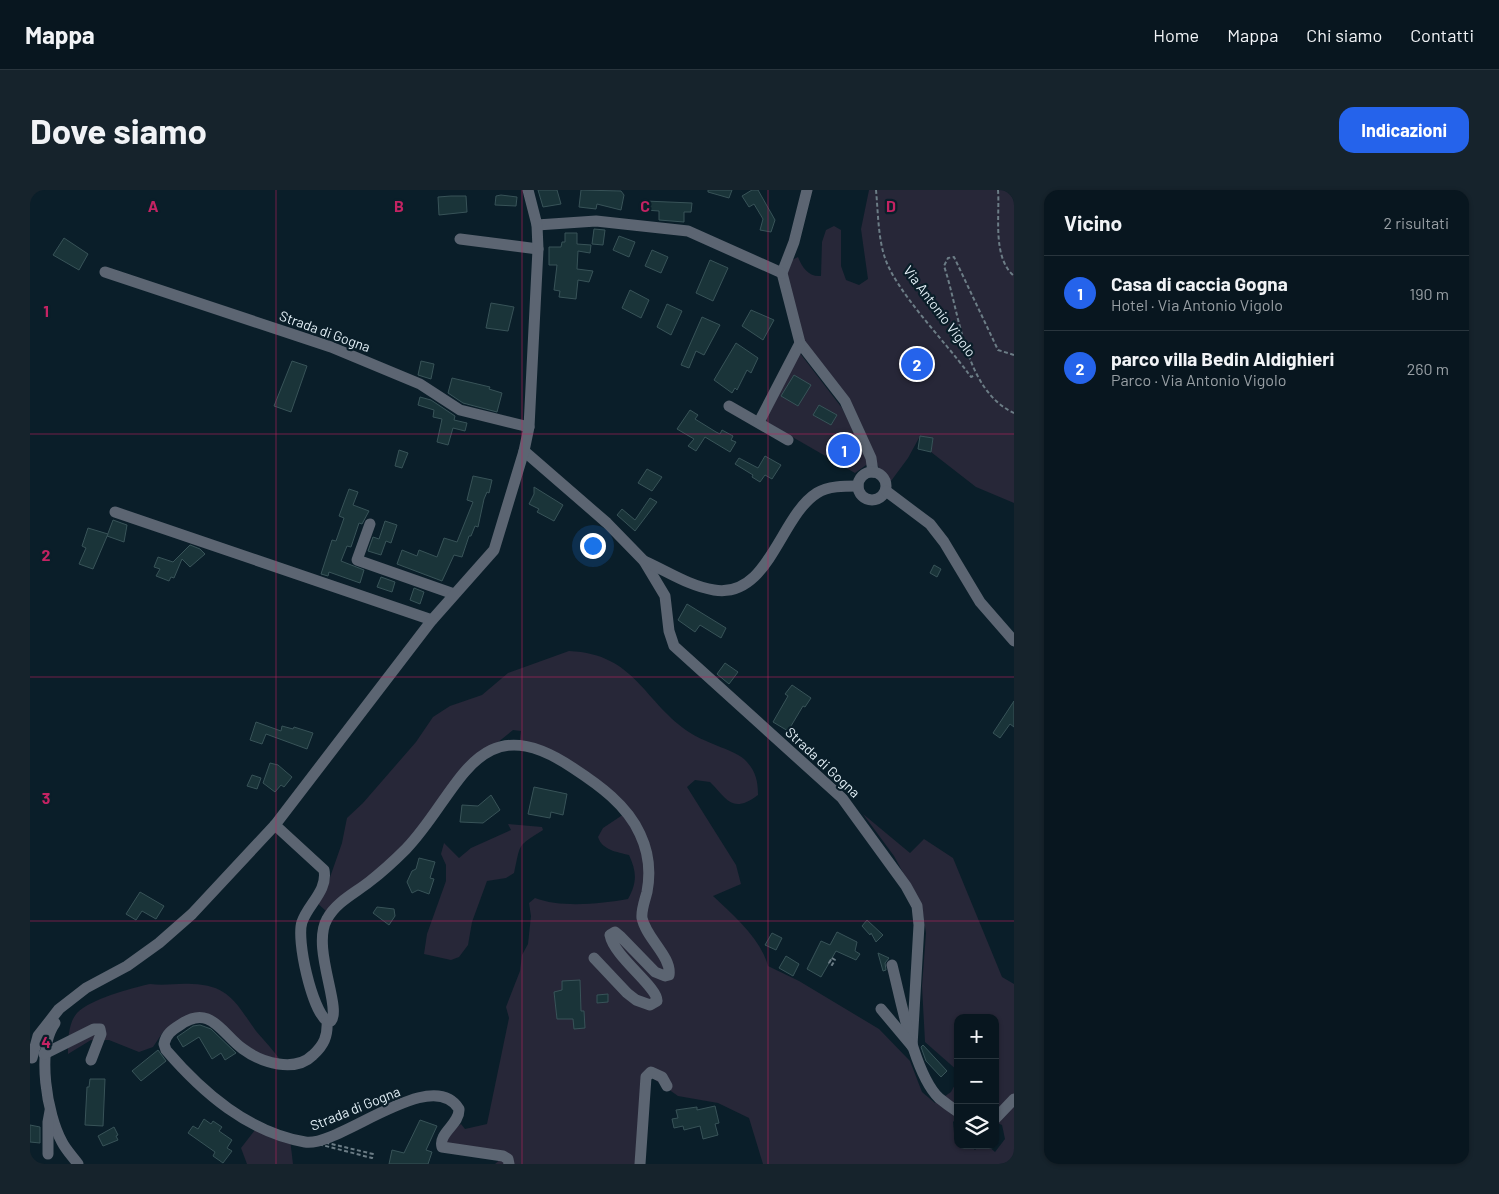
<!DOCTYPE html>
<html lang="it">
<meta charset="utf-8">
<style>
:root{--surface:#08161f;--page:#16232c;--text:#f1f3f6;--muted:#989fa4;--line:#29353d;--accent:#2563eb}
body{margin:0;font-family:Barlow,sans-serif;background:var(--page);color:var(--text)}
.controls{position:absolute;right:15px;bottom:15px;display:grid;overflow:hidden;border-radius:10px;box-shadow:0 1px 4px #0004}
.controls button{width:45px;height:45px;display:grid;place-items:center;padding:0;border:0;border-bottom:1px solid var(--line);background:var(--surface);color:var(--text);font:25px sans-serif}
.you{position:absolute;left:562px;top:355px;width:18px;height:18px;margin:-12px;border:4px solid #fff;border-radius:50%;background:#1a73e8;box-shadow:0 0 0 8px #1a73e833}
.badge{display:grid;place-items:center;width:32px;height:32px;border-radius:50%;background:var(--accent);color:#fff;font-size:16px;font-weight:700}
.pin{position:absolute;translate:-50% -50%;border:2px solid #fff;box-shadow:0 1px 5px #0006}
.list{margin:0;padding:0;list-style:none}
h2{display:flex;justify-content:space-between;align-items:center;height:65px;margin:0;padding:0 20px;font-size:21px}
h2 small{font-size:16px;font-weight:400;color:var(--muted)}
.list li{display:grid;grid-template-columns:32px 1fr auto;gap:15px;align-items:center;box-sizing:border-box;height:75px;padding:0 20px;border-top:1px solid var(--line)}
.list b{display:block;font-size:19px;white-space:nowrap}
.list p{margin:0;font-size:16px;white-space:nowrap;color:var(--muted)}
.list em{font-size:16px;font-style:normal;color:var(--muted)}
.icon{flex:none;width:28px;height:28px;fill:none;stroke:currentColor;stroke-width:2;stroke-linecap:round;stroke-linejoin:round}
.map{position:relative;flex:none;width:984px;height:974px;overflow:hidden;border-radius:15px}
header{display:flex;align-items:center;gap:30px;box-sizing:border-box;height:70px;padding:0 25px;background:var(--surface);border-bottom:1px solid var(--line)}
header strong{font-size:24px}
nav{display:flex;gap:28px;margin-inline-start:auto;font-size:18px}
.intro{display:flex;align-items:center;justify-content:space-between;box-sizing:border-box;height:120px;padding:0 30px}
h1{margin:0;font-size:35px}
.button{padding:12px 22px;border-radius:15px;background:var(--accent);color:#fff;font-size:18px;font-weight:700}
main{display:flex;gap:30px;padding:0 30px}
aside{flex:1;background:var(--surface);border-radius:15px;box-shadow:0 1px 4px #0004}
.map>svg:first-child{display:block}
</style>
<header>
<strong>Mappa</strong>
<nav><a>Home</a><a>Mappa</a><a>Chi siamo</a><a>Contatti</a></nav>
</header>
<div class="intro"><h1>Dove siamo</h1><a class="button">Indicazioni</a></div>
<main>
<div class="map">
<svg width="984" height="974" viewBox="0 0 984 974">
<rect width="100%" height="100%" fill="#0a1e29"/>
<g fill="#272738">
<path d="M839,0H984V313L946,297L901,262L903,248L890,246L878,268L861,291L849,278L817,212L766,142L752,83L762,70L768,67C772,77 778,87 791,86L792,52L796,40L804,36L811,40V76L816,90L829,95L838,89L831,39Z"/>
<path d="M769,162L812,218L839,273L825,283L731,229Z"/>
<path d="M539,461C607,464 613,513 662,544C674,552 709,562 716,571C726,581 728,592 728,605C702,624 698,610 680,592L665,590L657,597L706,675L711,694L683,706C704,726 731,749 738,776L769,791L849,839L880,871L892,902L905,913L921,902L928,889V926L923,932L924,943L928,946V955H939L945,960L950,955H957L965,962L975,949L972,935L965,932V828H928V881L895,852L892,796L896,743L892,718L864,666L833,624L880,663L894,649L923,668L972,787L984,794V974H733L719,928L688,913L648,906L618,885L607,974H465L473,967L415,958L412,949L431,934L435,939L457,934L479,828L476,817L490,781L492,765L498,754L501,726L499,713L505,708C530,718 571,714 598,709C607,693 607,682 599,665C587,662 572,660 568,647L573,638L594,624L534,569L489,557L491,541L483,540L467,553L375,658L296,721L286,712L298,693L312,653L317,628L333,613L386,552L403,527L420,516L452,505L478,483Z"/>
<path d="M478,634L512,637L513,640C486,657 491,653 484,683L476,688L457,691L442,732L438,755L429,767L421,770L394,764L397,744L416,691V675L411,664L414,653L429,668L441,658L481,640Z"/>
<path d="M120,794C135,796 147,793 162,794C200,795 207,815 226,841C236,853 243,859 252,873L228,864L175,826L133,842L123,857L109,862L79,850H61L38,864C38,851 38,833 47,823C60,809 102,798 120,794Z"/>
<path d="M225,940L260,949L263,974H217L211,958Z"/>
</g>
<g fill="#1a3439" stroke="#385358">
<path d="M508,0H527L531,14L513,17Z"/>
<path d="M551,0L591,1L594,5L591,20L567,14L566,19L549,17Z"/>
<path d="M678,0H702L699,8L678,2Z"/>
<path d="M722,0H728L745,30L741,42L730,40L733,29L724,14L719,17L712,6Z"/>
<path d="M471,5L487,7L486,16L465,15L466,6Z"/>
<path d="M421,6H436L437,22L409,25L408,7Z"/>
<path d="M615,11L662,13L661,22H654V32L629,30V21L615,20Z"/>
<path d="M564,39L575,40L573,55L562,54Z"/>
<path d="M535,43H547V54L561,55L560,63L548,61L547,79L563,81L559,92L548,90L546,109L529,107L530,101L524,100L527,75H519V57H531L532,52H535Z"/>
<path d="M589,46L605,52L599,67L583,60Z"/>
<path d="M34,48L58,64L49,80L23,65Z"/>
<path d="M622,60L638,67L631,83L615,76Z"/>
<path d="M680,70L698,78L683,111L666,103Z"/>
<path d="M600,100L619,110L611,128L592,118Z"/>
<path d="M461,113L484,117L478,141L456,138Z"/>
<path d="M637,114L652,121L641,145L627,137Z"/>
<path d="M721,120L744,130L733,150L712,136Z"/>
<path d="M672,127L690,135L674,165L666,161L659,178L651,175Z"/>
<path d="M706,153L728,168L721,183L717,180L707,200L705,198L702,203L684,190Z"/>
<path d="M262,171L277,176L261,222L244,216Z"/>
<path d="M391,171L404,174L401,189L388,185Z"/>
<path d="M764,185L781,195L768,216L751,206Z"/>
<path d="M422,188L460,197L459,199L472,203L467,222L433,213L418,203Z"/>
<path d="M390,207L401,210L425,226L424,230L437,233L435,241L423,238L418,255L407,252L412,229L403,227L404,220L388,215Z"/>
<path d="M789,215L807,225L801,235L783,225Z"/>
<path d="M660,220L668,225L665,229L686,242L690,244L692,240L703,246L701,250L706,252L700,262L675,247L666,261L658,256L664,249L647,239Z"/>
<path d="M814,244L824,250L821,253L826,256L817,270L813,268L811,271L801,265Z"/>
<path d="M890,246L903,248L901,262L888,259Z"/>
<path d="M369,260L378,263L372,278L365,276Z"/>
<path d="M735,266L751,275L742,289L735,285L730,292L722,287L723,285L705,274L709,268L728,278Z"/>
<path d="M617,279L632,287L622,301L608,293Z"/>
<path d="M443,286L462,290L459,303L457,302L454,309L448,337L445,336L441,346H439L432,367L424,365L412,391L367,374L372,360L387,366L389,360L407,367L414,348L427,352L443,312L437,310Z"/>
<path d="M504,297L533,315L524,331L507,322L509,319L499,314L504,304Z"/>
<path d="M319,299L328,302L323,315L339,321L332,334L329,333L321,357L317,356L311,371L334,380L330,393L299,382L298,386L291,384L302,350L306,351L314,328L309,326Z"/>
<path d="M620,308L627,312L605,341L587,325L592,319L605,330Z"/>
<path d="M83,330L97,335L94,352L77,346Z"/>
<path d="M355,331L367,335L361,353L356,351L351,365L338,361L343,347L349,349Z"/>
<path d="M58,338L78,344L63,379L49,374L56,358L52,356Z"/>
<path d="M160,355L170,359L175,364L160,377L152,369L144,388L141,387L139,391L126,386L130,379L124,377L128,367L143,372Z"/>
<path d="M904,375L911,379L907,387L900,383Z"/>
<path d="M351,387L365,392L362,402L347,397Z"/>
<path d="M384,398L394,402L390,414L380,410Z"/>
<path d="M657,414L696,438L691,448L670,435L665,442L648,430Z"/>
<path d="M695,473L708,482L699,494L687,484Z"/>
<path d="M762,495L781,508L775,517L773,516L758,541L743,532L758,506L755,504Z"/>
<path d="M984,511V537L980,534L970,548L963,543Z"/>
<path d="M226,532L251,541L252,536L263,539L264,537L283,543L277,559L236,544L232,554L220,550Z"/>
<path d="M240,573L248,575L262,587L254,597L251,595L245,602L233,593Z"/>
<path d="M222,585L231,588L227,599L217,596Z"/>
<path d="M504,597L537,604L533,625L521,622L520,628L498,624Z"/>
<path d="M461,605L470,620L453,633L430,632L432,615L448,616Z"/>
<path d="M389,668L405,672L400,688L404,689L399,704L388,700L382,703L377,692L382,681L386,679Z"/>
<path d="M110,702L134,716L126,729L112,721L106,730L96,724Z"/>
<path d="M347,717L364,719L365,726L359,735L343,723Z"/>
<path d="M837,730L853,745L846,752L841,743L840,745L832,736Z"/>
<path d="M807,742L827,752L825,761L830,764L826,770L806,761L791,787L777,779L791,751L800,755Z"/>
<path d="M742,743L752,748L746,760L735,755Z"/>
<path d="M848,763L859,768L855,773L856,780L853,781Z"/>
<path d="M756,766L769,774L763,786L749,778Z"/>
<path d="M550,790L551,821H554L555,838L544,839L543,829H527L524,802L532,800V791Z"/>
<path d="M578,804V812L567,813V805Z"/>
<path d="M170,835L181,839L206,863L195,870L191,863L182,869L169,847L153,857L147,847L163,836Z"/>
<path d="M893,855L917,881L911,887L896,871L891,857Z"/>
<path d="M128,860L136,871L111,891L102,881Z"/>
<path d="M60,889H75L73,936L55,935L57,897H59Z"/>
<path d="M685,916L689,933L685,934L688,945L673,949L670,936L654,940L653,936L644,938L642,929L648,928L646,920L667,917V920Z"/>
<path d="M174,929L181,934L183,931L192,937L189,941L202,950L197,958L202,961L193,973L183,966L185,962L158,943L163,936L168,939Z"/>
<path d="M390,930L407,936L396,960L402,962L398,974H359L362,960L374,963Z"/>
<path d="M0,935L10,937V953L0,952Z"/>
<path d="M84,937L88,945L86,946L88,950L73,956L68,946Z"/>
</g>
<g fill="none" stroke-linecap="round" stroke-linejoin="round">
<g stroke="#6c7d86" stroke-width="2" stroke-dasharray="4 2.5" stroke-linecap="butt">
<path d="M846,0C848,21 848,45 854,65C864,100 915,151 938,183L941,187L945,185"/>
<path d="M968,0C970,26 962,67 984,86"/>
<path d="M984,165L968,160L924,67L918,68L914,76C930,123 934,200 984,223"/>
<path d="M802,768L805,770L802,775L799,773Z"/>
<path d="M289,951L343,964L342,968L288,954Z"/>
</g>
<g stroke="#5c6572" stroke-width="11">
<path d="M777,0L764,52L752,83L770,153L815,211L841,268L843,282"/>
<path d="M507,35L566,31L658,41L752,83"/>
<path d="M430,49L508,59"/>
<path d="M75,82L301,157L390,194L430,220L499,237"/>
<path d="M699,216L758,250"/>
<path d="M729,232L770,153"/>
<path d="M494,261L577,333L614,371L635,406L639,441L644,456L812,608L876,696L887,716L889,735L882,856"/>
<circle cx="842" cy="296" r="14"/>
<path d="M856,301L900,334L914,352L950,412L984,451"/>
<path d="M85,322L402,430"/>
<path d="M340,334L327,370L424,404"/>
<path d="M614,371C637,381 659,396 684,400C739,409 750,326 787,303C798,296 814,296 828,296"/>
<path d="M245,635L294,680C298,701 278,714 272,732C266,750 282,820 297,831C298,846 294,855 283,865C265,883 232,873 213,859C192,844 180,813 150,835C142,840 136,844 134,854L136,860C173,903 218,942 275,952C308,958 402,874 429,919C430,934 408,943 412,957L473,966L478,969L479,974"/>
<path d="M862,775C871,810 884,884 909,908C915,913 922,918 928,922"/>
<path d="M851,819L882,856"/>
<path d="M297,831H301C312,818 281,757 297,729C306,712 325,703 339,692C352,682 365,670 376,659C430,603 446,512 543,578C569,595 597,615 610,644C619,663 621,681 617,702C615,710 611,720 612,728C616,748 642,767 639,785L635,786L625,782L591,747L585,742L580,745C584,767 628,797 627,811L620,815L606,810L597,803L564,768"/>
<path d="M25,833C6,860 17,925 32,952C36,960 43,967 48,974"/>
<path d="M14,864L64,839H70L71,844L61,870"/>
<path d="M2,868L8,846L29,819L56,798L97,776L129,753L162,724L245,635L402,430L464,360L494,261L499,237L508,59L507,35L498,0"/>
<path d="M965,929L984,909"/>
<path d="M18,964V932L20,921"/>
<path d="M610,974L616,887L621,882L632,887L637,896"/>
</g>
</g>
<path fill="none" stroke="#c42363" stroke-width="1" stroke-opacity="0.55" d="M246,0V974M492,0V974M738,0V974M0,244H984M0,487H984M0,731H984"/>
<g text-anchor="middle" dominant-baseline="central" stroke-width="4.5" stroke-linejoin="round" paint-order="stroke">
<g font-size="14" fill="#e3f0f7" stroke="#0a1e29">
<text transform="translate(910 121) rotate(53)">Via Antonio Vigolo</text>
<text transform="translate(295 141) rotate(20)">Strada di Gogna</text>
<text transform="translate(793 572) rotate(43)">Strada di Gogna</text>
<text transform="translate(325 918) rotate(-22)">Strada di Gogna</text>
</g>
</g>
<g font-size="16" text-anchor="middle" font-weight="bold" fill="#c42363" stroke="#0a1e29" stroke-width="4.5" stroke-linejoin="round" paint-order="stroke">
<text x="123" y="22">A</text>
<text x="369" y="22">B</text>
<text x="615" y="22">C</text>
<text x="861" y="22">D</text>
<text x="16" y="127">1</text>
<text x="16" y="371">2</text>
<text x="16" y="614">3</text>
<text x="16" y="858">4</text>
</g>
</svg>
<div class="controls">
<button>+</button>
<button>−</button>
<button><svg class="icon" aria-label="layers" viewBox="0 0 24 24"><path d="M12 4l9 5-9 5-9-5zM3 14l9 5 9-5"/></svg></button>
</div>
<div class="you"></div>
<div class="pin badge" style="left:814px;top:260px">1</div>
<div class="pin badge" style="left:887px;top:174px">2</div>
</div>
<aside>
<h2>Vicino<small>2 risultati</small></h2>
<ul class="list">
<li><span class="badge">1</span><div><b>Casa di caccia Gogna</b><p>Hotel · Via Antonio Vigolo</p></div><em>190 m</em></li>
<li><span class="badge">2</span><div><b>parco villa Bedin Aldighieri</b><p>Parco · Via Antonio Vigolo</p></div><em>260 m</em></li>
</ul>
</aside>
</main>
